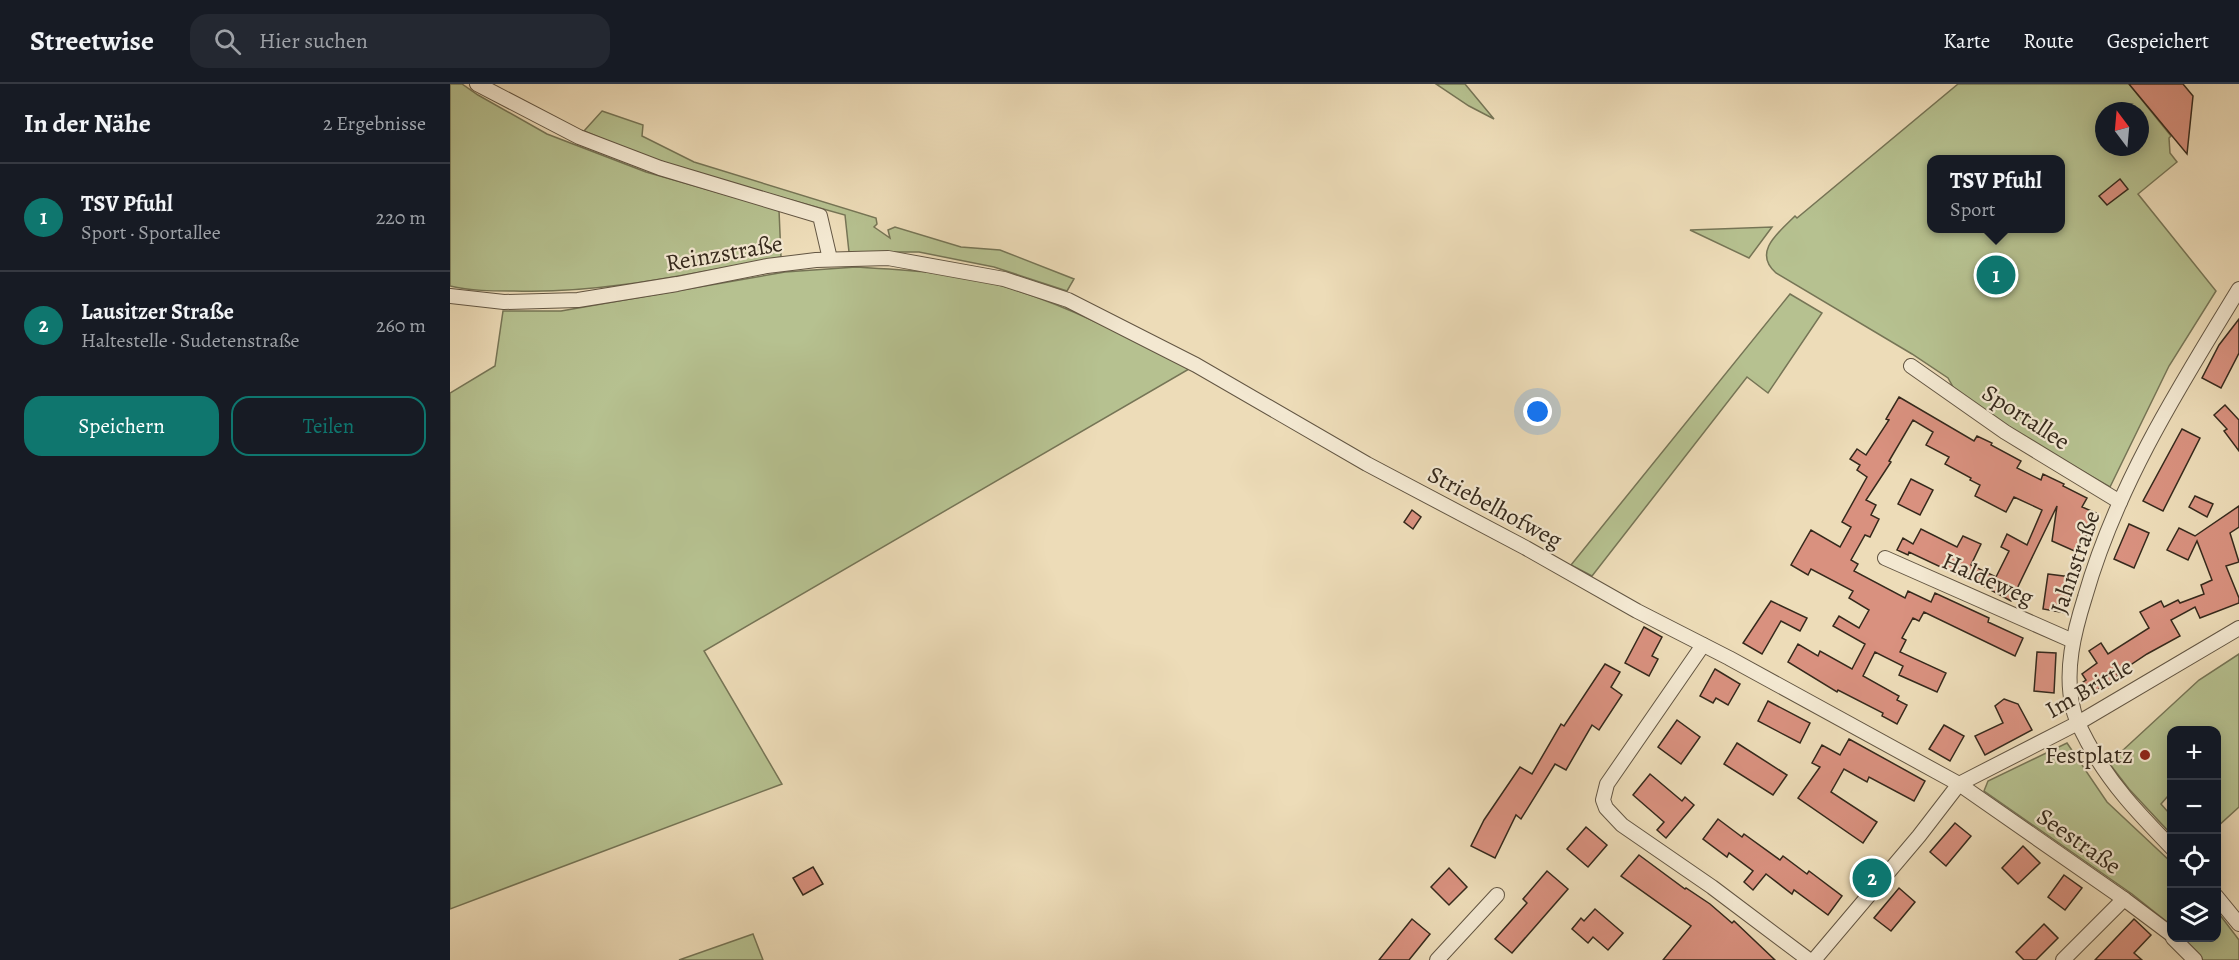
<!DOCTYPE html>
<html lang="de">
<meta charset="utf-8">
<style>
:root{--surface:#171b24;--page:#242831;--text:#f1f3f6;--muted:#9ea1a6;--line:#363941;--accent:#0f766e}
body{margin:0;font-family:Alegreya,serif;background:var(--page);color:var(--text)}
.controls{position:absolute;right:18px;bottom:18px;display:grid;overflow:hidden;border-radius:12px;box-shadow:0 3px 15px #0003}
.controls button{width:54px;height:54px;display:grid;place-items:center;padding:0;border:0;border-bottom:2px solid var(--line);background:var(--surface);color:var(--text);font:30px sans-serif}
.compass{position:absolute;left:1645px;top:18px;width:54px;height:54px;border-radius:50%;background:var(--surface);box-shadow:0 3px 15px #0003;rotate:344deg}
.you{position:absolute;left:1088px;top:328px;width:21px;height:21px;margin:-15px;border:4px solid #fff;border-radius:50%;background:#1a73e8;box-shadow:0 0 0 9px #1a73e833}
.badge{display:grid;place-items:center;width:39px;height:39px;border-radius:50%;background:var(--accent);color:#fff;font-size:20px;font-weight:700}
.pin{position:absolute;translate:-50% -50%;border:3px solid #fff;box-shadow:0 2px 6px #0006}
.popup{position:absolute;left:1477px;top:71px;width:138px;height:78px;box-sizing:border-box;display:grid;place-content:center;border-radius:12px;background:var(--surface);filter:drop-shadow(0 2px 4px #0005);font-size:20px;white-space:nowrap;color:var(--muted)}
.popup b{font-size:22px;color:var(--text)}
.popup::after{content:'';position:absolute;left:50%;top:100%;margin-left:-12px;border:12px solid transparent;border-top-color:var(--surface)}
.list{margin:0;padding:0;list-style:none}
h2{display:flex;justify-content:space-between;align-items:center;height:78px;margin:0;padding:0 24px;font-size:26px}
h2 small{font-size:20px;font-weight:400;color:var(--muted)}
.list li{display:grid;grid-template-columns:39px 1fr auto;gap:18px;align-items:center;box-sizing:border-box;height:108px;padding:0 24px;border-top:2px solid var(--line)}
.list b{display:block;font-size:22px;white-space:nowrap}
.list p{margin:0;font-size:20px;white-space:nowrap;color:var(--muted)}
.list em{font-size:20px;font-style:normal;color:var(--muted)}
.actions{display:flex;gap:12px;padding:18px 24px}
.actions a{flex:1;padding:14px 0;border:2px solid var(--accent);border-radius:18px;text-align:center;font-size:21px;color:var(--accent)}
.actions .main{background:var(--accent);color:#fff}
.icon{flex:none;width:33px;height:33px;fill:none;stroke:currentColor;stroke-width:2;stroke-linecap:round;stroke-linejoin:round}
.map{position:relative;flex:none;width:1789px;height:876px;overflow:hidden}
header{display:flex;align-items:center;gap:36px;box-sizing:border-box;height:84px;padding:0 30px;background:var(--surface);border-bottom:2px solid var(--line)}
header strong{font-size:28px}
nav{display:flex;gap:33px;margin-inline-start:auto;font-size:21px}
.search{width:420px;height:54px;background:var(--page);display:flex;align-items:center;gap:15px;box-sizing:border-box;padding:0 21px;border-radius:18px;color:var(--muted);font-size:22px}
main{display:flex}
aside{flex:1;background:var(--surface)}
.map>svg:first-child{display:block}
</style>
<header>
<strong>Streetwise</strong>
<div class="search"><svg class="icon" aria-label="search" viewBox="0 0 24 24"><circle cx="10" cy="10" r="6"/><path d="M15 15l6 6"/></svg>Hier suchen</div>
<nav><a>Karte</a><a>Route</a><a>Gespeichert</a></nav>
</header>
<main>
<aside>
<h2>In der Nähe<small>2 Ergebnisse</small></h2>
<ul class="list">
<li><span class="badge">1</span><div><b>TSV Pfuhl</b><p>Sport · Sportallee</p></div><em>220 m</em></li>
<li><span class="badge">2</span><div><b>Lausitzer Straße</b><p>Haltestelle · Sudetenstraße</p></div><em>260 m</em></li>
</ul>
<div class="actions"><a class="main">Speichern</a><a>Teilen</a></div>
</aside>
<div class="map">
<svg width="1789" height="876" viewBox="0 0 1789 876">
<rect width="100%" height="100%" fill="#eddcb8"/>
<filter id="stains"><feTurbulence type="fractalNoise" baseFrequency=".00333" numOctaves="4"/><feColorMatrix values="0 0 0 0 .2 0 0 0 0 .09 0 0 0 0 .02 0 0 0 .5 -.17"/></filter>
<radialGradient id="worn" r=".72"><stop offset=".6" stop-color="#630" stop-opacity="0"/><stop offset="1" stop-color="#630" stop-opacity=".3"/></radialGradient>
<g fill="#b6c190" stroke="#767556" stroke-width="1.5" fill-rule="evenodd">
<path d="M0,0H12L28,11L97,50L196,88L329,126L331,173C243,189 154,210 64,207C42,207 21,207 0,202Z"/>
<path d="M986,0H1015L1044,35L1019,22Z"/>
<path d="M1508,0H1679L1721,52L1719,54L1720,69L1727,78L1688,110L1766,207L1719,282L1660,403L1563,347L1507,310L1498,294L1462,270L1326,189C1302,168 1329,148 1345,132L1347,134ZM1654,27H1690V63H1654ZM1482,76H1610V144H1482Z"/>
<path d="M152,27L193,41L192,52L244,78L426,134L427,140L424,143L440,154L438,146L445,143L511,163L550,166L624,195L617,207L544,183L469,168H399L395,131L212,80L134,47Z"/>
<path d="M1322,143L1299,174L1240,146Z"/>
<path d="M406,183C456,186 507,188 556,203C620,222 680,254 739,285L254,567L332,700L0,825V309L45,282L53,227H111L335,188Z"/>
<path d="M1340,210L1372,229L1318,309L1297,293L1142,492L1121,481Z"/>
<path d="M1789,570V723L1767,743L1766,646H1722L1721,716L1718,712L1711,720L1718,728L1721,725V750L1679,705L1659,679L1749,596Z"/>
<path d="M1617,659L1657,718L1721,778V841L1682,810L1534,707L1538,697Z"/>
<path d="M1767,827L1789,856V876H1753L1733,854H1766Z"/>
<path d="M303,850L313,876H229Z"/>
</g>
<g fill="#d9917f" stroke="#35291c" stroke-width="1.5">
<path d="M1679,0H1733L1743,12L1737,70Z"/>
<path d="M1670,95L1678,105L1657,121L1649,112Z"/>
<path d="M1789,235V269L1771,304L1752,294L1769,261Z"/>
<path d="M1449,313L1524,357L1527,352L1542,359L1541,361L1571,377L1567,384L1591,396L1593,390L1614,400L1613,402L1637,414L1632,423L1646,429L1629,469L1602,457L1607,422L1561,517L1515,492L1514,494L1459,468L1458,471L1447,466L1453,454L1463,460L1471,445L1507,463L1513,452L1531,460L1521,481L1546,493L1559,467L1551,463L1557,450L1577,461L1592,426L1564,413L1556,428L1525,412L1530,401L1520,396L1521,394L1495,380L1499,373L1476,361L1483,348L1463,336L1439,377L1441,378L1416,416L1426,421L1421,431L1429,435L1420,453L1415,451L1401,476L1408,480L1404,487L1455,514L1458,507L1481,518L1485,509L1539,534L1538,538L1573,554L1565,572L1474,528L1469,537L1463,534L1452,554L1456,556L1450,568L1496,589L1487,608L1449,591L1453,582L1425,568L1413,592L1449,612L1447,616L1457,621L1447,640L1432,632L1433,629L1388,606L1387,608L1338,578L1348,560L1368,572L1370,567L1402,585L1415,560L1383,542L1389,532L1409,544L1419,526L1399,514L1403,507L1361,485L1358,491L1341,481L1361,446L1390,463L1401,443L1392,438L1417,393L1407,386L1410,381L1400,375L1407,365L1416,371L1439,336L1436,335Z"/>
<path d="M1775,321L1789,336V367L1774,347L1777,345L1764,331Z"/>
<path d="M1732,345L1750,354L1713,427L1693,417Z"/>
<path d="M1461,395L1483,406L1470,431L1448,420Z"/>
<path d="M1745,412L1763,420L1757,433L1739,423Z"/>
<path d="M1789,422V443L1780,449L1789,478L1776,482L1789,514V519L1750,534L1745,523L1721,536L1730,552L1697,570L1667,590L1669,592L1637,613L1629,601L1636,596L1632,590L1647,579L1639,567L1651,559L1658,570L1699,544L1690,528L1711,517L1714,523L1728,516L1730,519L1754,510L1751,501L1762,496L1747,457L1738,476L1717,466L1729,444L1745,452Z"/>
<path d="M962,426L971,433L963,445L954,438Z"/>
<path d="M1679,440L1699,449L1684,484L1664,475Z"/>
<path d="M1598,490L1621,493L1615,529L1593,525Z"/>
<path d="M1321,517L1357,534L1350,547L1331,537L1312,570L1293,559Z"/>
<path d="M1194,543L1212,553L1202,572L1208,575L1199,592L1175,579Z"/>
<path d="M1587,568L1606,569L1604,609L1584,607Z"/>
<path d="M1155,580L1170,588L1161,603L1172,611L1149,646L1142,641L1116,686L1105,680L1071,735L1066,731L1045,774L1021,762L1034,736L1070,683L1082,690L1111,640L1114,642Z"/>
<path d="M1265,585L1290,600L1278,621L1266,614L1263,619L1250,612Z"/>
<path d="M1554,615L1568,620L1582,646L1535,671L1525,652L1553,639L1545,622Z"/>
<path d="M1318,617L1360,639L1350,659L1308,637Z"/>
<path d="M1227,636L1250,653L1231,680L1208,663Z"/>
<path d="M1494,641L1514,652L1500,677L1479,665Z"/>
<path d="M1399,655L1475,697L1464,717L1419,693L1417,698L1394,685L1381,708L1427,738L1413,759L1348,714L1370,683L1362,679L1372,661L1390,671Z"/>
<path d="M1287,659L1337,691L1323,711L1274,680Z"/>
<path d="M1200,690L1232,717L1235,713L1244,721L1216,754L1207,746L1214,738L1183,711Z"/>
<path d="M1268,735L1292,753L1294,750L1330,776L1333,772L1357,790L1359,787L1392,812L1378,831L1344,806L1342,810L1316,790L1303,806L1294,798L1303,787L1279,769L1277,773L1253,755Z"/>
<path d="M1505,739L1521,752L1496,782L1480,768Z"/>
<path d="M1136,743L1157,761L1138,783L1117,765Z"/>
<path d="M1573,762L1590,779L1568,800L1552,784Z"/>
<path d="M1189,771L1235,805L1236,804L1260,820L1282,839L1284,837L1325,876H1213L1241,842L1171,792Z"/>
<path d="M363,783L373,800L353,811L343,794Z"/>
<path d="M999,784L1017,803L999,821L981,803Z"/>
<path d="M1097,787L1118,805L1062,869L1045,855L1077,819L1073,815Z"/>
<path d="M1614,791L1632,804L1615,826L1598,813Z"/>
<path d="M1449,804L1465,818L1441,847L1424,834Z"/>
<path d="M1145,825L1173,849L1158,866L1143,853L1138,859L1122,845L1131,834L1134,837Z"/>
<path d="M962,835L980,850L959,876H929Z"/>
<path d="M1684,835L1701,851L1684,869L1692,876H1645Z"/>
<path d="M1594,840L1608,854L1586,876H1574L1566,868Z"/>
</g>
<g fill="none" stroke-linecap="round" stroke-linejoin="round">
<g stroke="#635643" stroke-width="16">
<g id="street">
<path d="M27,0L129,53L210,84L370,132L380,175"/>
<path d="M0,212L54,218L128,216L227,200L317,182L366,176L438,174L554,195L618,216L746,281L917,380L1076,464L1187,527L1279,574L1509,700L1674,815L1722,851"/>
<path d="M1461,282L1555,348L1670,418"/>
<path d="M1435,474L1623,557"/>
<path d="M1253,561L1157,700L1153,716L1156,724L1172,741L1262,803L1359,876"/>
<path d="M1722,764C1689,730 1659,699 1637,657C1632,647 1625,636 1623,624C1614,587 1624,548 1635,513C1667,401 1729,303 1789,205"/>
<path d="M1766,812L1789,840"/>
<path d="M1723,854L1745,876"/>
<path d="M987,876L1047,811"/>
<path d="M1364,876L1469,752L1509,700L1628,639L1789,544"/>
<path d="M1613,876L1674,815"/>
</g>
</g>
<use href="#street" stroke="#f3e8d1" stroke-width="14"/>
</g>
<circle fill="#8f2418" stroke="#f3e8d1" stroke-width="2" cx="1695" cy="671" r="6"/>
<g text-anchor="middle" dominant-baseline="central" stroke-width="4.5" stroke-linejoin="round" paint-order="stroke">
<g font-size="24" fill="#35291c" stroke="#f3e8d1">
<text transform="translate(274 169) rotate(-10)">Reinzstraße</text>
<text transform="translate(1576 333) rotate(33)">Sportallee</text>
<text transform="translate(1045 423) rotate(28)">Striebelhofweg</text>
<text transform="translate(1625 478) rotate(-71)">Jahnstraße</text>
<text transform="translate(1538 495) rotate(24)">Haldeweg</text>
<text transform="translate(1639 604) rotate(-30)">Im Brittle</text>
<text transform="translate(1629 757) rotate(35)">Seestraße</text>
</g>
<g font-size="24" fill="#35291c" stroke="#f3e8d1" text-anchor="end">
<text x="1683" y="671">Festplatz</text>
</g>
</g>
<rect width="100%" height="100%" filter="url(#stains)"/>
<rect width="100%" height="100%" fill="url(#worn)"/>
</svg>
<div class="controls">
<button>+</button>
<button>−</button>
<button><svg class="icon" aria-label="locate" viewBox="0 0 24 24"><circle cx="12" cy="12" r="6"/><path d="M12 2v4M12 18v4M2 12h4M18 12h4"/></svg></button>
<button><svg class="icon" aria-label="layers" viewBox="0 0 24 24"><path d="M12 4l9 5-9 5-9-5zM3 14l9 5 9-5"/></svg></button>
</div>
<svg class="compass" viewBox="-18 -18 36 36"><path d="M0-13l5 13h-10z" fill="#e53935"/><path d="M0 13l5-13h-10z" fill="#9ea1a6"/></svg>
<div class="you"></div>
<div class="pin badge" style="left:1546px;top:191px">1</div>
<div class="popup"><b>TSV Pfuhl</b>Sport</div>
<div class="pin badge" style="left:1422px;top:794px">2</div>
</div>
</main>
